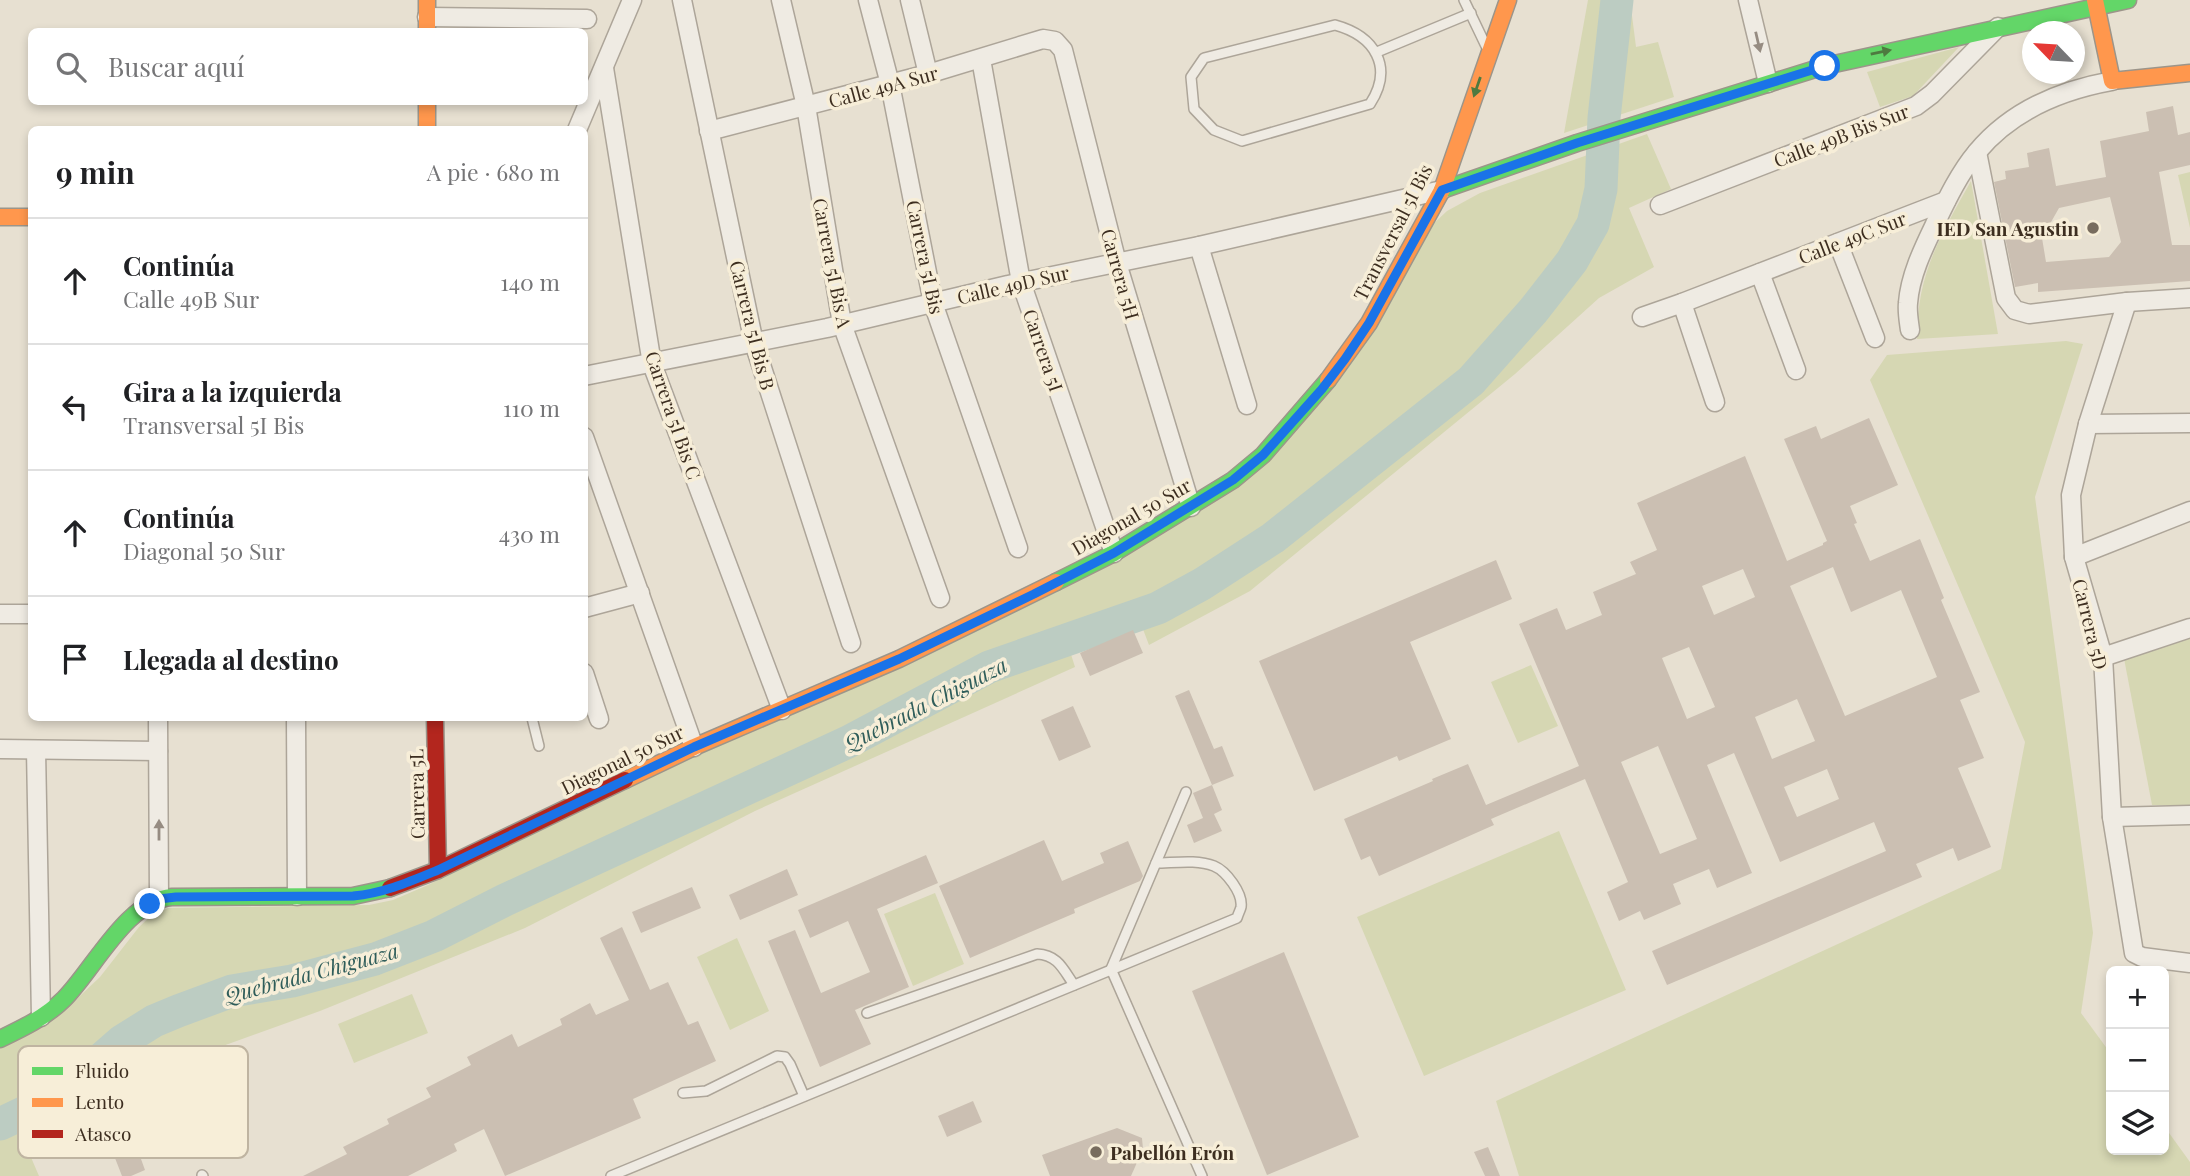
<!DOCTYPE html>
<html lang="es">
<meta charset="utf-8">
<style>
:root{--surface:#fff;--page:#f2f2f2;--text:#202124;--muted:#757577;--line:#e0e0e0}
body{margin:0;font-family:"Playfair Display",serif;background:var(--page);color:var(--text)}
.controls{position:absolute;right:21px;bottom:21px;display:grid;overflow:hidden;border-radius:10px;box-shadow:0 4px 10px #0003}
.controls button{width:63px;height:63px;display:grid;place-items:center;padding:0;border:0;border-bottom:2px solid var(--line);background:var(--surface);color:var(--text);font:35px sans-serif}
.compass{position:absolute;left:2022px;top:21px;width:63px;height:63px;border-radius:50%;background:var(--surface);box-shadow:0 4px 10px #0003;rotate:295deg}
.stop{position:absolute;width:21px;height:21px;margin:-16px;border:5px solid #1a73e8;border-radius:50%;background:#fff}
.stop.end{background:#1a73e8;border-color:#fff;box-shadow:0 2px 7px #0008}
.list{margin:0;padding:0;list-style:none}
h2{display:flex;justify-content:space-between;align-items:center;height:91px;margin:0;padding:0 28px;font-size:30px}
h2 small{font-size:23px;font-weight:400;color:var(--muted)}
.list li{display:grid;grid-template-columns:46px 1fr auto;gap:21px;align-items:center;box-sizing:border-box;height:126px;padding:0 28px;border-top:2px solid var(--line)}
.list b{display:block;font-size:26px;white-space:nowrap}
.list p{margin:0;font-size:23px;white-space:nowrap;color:var(--muted)}
.list em{font-size:23px;font-style:normal;color:var(--muted)}
.icon{flex:none;width:38px;height:38px;fill:none;stroke:currentColor;stroke-width:2;stroke-linecap:round;stroke-linejoin:round}
.map{position:relative;flex:none;width:2190px;height:1176px;overflow:hidden}
.search{position:absolute;background:var(--surface);box-shadow:0 4px 10px #0003;left:28px;top:28px;width:560px;height:77px;display:flex;align-items:center;gap:18px;box-sizing:border-box;padding:0 24px;border-radius:10px;color:var(--muted);font-size:26px}
.panel{position:absolute;background:var(--surface);box-shadow:0 4px 10px #0003;left:28px;top:126px;width:560px;height:595px;border-radius:10px}
.map>svg:first-child{display:block}
</style>
<div class="map">
<svg width="2190" height="1176" viewBox="0 0 2190 1176">
<rect width="100%" height="100%" fill="#e7e0d1"/>
<g fill="#d6d7b3">
<path d="M1588,0H1630L1636,47L1658,42L1674,97L1564,133Z"/>
<path d="M1959,47L1913,96L1880,107L1867,72Z"/>
<path d="M1647,134L1671,189L1629,208L1654,267L1599,298L1515,374L1250,591L1149,645L1141,624L1069,648L1075,667L755,811L525,928L320,1011L159,1069L24,1141L39,1176H0V1047L65,1010L100,977L139,927L151,916L168,908L369,905L393,900L428,885L1256,472L1430,227L1447,211L1480,193Z"/>
<path d="M2190,172V228L2178,175Z"/>
<path d="M1971,181L1998,334L1917,339C1917,273 1940,237 1971,181Z"/>
<path d="M2066,341L2083,344L2035,497L2093,933L2081,1013L2111,1054V1150H2164V1126L2190,1162V1176H1519L1496,1101L2001,869L2025,742L1870,380L1887,355Z"/>
<path d="M2190,626V806L2152,805L2122,648Z"/>
<path d="M1531,665L1558,726L1518,743L1491,682Z"/>
<path d="M1559,831L1626,990L1424,1076L1357,917Z"/>
<path d="M935,893L964,964L913,986L884,914Z"/>
<path d="M737,938L769,1011L730,1030L697,957Z"/>
<path d="M412,994L428,1033L354,1063L338,1024Z"/>
</g>
<g fill="none" stroke-linecap="round" stroke-linejoin="round">
<path stroke="#bcccc2" stroke-width="33" d="M0,1124L59,1096L122,1041L154,1021L178,1011L232,991L292,981L375,959L434,936L505,900L848,742L989,667L1158,608L1202,584L1273,538L1471,381L1533,311L1572,261L1593,224L1601,189L1604,118L1617,0"/>
</g>
<g fill="#cbbfb2" fill-rule="evenodd">
<path d="M2173,106L2178,135L2190,132V165L2159,172L2172,245H2190V281L2038,292V283L2015,287L1994,182L2006,179L2005,171L2029,167L2027,153L2049,148L2056,186L2106,177L2100,141L2149,131L2146,112ZM2110,197L2121,242L2109,257L2046,262L2042,238L2059,208Z"/>
<path d="M1869,418L1898,485L1850,506L1857,523L1854,524L1870,561L1920,539L1944,598L1941,600L1980,692L1960,700L1984,758L1958,768L1991,847L1958,861L1953,848L1916,864L1922,877L1667,985L1652,951L1886,851L1874,822L1780,862L1734,753L1707,765L1752,873L1717,888L1709,869L1673,884L1681,904L1644,920L1640,911L1619,921L1607,892L1628,882L1585,779L1491,819L1494,825L1379,876L1370,856L1361,860L1344,819L1433,781L1432,779L1468,764L1486,805L1579,766L1519,624L1557,608L1566,630L1602,615L1593,592L1636,574L1630,562L1657,550L1637,503L1745,456L1787,561L1823,545V543L1827,541L1784,439L1816,426L1821,439ZM1833,567L1851,612L1901,590L1937,677L1845,716L1790,586ZM1743,569L1755,597L1714,615L1702,586ZM1689,647L1715,707L1687,719L1662,658ZM1797,699L1815,741L1772,759L1755,717ZM1658,746L1697,839L1660,854L1621,762ZM1827,769L1839,799L1797,817L1784,787Z"/>
<path d="M1496,560L1512,599L1410,642L1451,739L1399,761L1397,756L1314,791L1259,661Z"/>
<path d="M1133,630L1143,653L1090,676L1080,653Z"/>
<path d="M1189,690L1214,749L1222,746L1234,776L1212,785L1175,696Z"/>
<path d="M1073,706L1091,747L1059,761L1041,720Z"/>
<path d="M1212,785L1222,810L1214,814L1222,831L1194,843L1187,825L1203,818L1193,793Z"/>
<path d="M1044,840L1062,881L1104,863L1100,853L1128,841L1143,876L1140,881L1074,909L1075,913L970,958L939,886Z"/>
<path d="M926,855L938,883L877,909L909,987L855,1010L871,1044L820,1067L768,941L795,930L821,993L870,972L848,921L810,938L798,910Z"/>
<path d="M787,869L798,895L740,920L729,895Z"/>
<path d="M692,887L701,908L641,933L632,912Z"/>
<path d="M622,927L650,990L668,982L688,1025L698,1021L716,1061L633,1099L641,1118L505,1176L484,1129L454,1144L457,1151L408,1176H303L347,1154L343,1147L389,1124L387,1119L431,1097L426,1088L471,1065L467,1057L512,1034L518,1047L562,1025L560,1019L590,1003L596,1015L629,1000L600,938Z"/>
<path d="M1284,952L1359,1137L1267,1175L1192,991Z"/>
<path d="M973,1101L982,1122L947,1137L938,1116Z"/>
<path d="M121,1108L132,1138L144,1133L153,1154L141,1159L145,1170L131,1176H122L99,1117Z"/>
<path d="M1117,1128L1142,1138L1143,1149L1131,1176H1050L1042,1155Z"/>
<path d="M1488,1147L1500,1176H1485L1474,1152Z"/>
</g>
<g fill="none" stroke-linecap="round" stroke-linejoin="round">
<g stroke="#ada599" stroke-width="12">
<g id="lane">
<path d="M1464,0L1486,46"/>
<path d="M1335,25C1375,36 1394,67 1370,104L1242,141L1214,130L1194,109L1191,77L1204,58Z"/>
<path d="M1377,52L1471,13"/>
<path d="M532,718L539,746"/>
<path d="M1186,792L1111,969L1202,1176"/>
<path d="M867,1013L1037,954C1058,955 1063,969 1074,985"/>
<path d="M683,1093L706,1091L777,1056L785,1057L790,1064L804,1096"/>
<path d="M202,1175L203,1176"/>
<path d="M611,1176L1237,918C1238,914 1240,911 1241,907C1243,893 1226,871 1214,866C1197,859 1173,863 1156,863"/>
</g>
</g>
<g stroke="#ada599" stroke-width="21">
<g id="street">
<path d="M682,0L754,343L851,643"/>
<path d="M781,0L806,106L842,324L940,598"/>
<path d="M868,0L890,84L933,303L1018,548"/>
<path d="M910,0L928,74"/>
<path d="M1748,0L1768,83"/>
<path d="M427,17L587,19"/>
<path d="M981,59L1021,282L1114,553"/>
<path d="M604,68L652,364L782,710"/>
<path d="M577,130L632,0"/>
<path d="M709,131L928,74L1043,39L1055,41L1063,50L1117,263L1191,507"/>
<path d="M1977,152L2006,298L2015,310L2029,314L2127,302L2190,298"/>
<path d="M1660,205L1916,106L1932,94L1998,27"/>
<path d="M1838,243L1875,338"/>
<path d="M1199,246L1247,405"/>
<path d="M1760,273L1796,370"/>
<path d="M2127,302L2088,424L2071,495L2074,557L2103,657L2112,817L2134,953L2142,957L2190,963"/>
<path d="M1682,303L1715,402"/>
<path d="M1642,317L1682,303L1946,201"/>
<path d="M1910,330C1909,322 1907,312 1908,303C1910,275 1924,247 1936,222C1947,199 1960,172 1977,152C2011,111 2062,90 2112,81"/>
<path d="M584,376L827,328L1008,285L1199,246L1442,190"/>
<path d="M2088,424L2190,423"/>
<path d="M584,437L694,747"/>
<path d="M2074,557L2190,511"/>
<path d="M584,608L640,593"/>
<path d="M0,614H32"/>
<path d="M2103,657L2190,628"/>
<path d="M584,673L599,719"/>
<path d="M158,718L159,899"/>
<path d="M296,718L297,896"/>
<path d="M0,749L158,751"/>
<path d="M36,750L41,1017"/>
<path d="M2112,817L2190,815"/>
</g>
</g>
<g stroke="#9c958a" stroke-width="19">
<g id="fast">
<path d="M1442,190L1577,143L1825,66L2128,0"/>
<path d="M1056,582L1114,553L1233,480L1263,455L1328,380"/>
<path d="M0,1039C23,1028 46,1017 64,999C94,969 127,900 172,897L353,896L390,888"/>
</g>
</g>
<g stroke="#9c958a" stroke-width="19">
<g id="slow">
<path d="M427,0V32"/>
<path d="M2095,0L2112,81L2190,73"/>
<path d="M427,102V130"/>
<path d="M0,217H32"/>
<path d="M1328,380L1369,323L1442,190L1508,0"/>
<path d="M625,780L694,747L899,659L1056,582"/>
</g>
</g>
<g stroke="#9c958a" stroke-width="19">
<g id="jam">
<path d="M435,718L438,870"/>
<path d="M390,888L438,870L625,780"/>
</g>
</g>
<use href="#lane" stroke="#efebe3" stroke-width="9"/>
<use href="#street" stroke="#efebe3" stroke-width="18"/>
<use href="#fast" stroke="#63d668" stroke-width="16"/>
<use href="#slow" stroke="#ff974d" stroke-width="16"/>
<use href="#jam" stroke="#b3261e" stroke-width="16"/>
</g>
<defs><path id="oneway-solid" d="M-6-.8H1V-3.2L6.5 0L1 3.2V.8H-6Z" transform="scale(1.75)"/></defs>
<g fill="#968c82">
<use href="#oneway-solid" transform="translate(1758 42) rotate(77)"/>
<use href="#oneway-solid" transform="translate(159 830) rotate(-90)"/>
</g>
<g fill="#4e7a40">
<use href="#oneway-solid" transform="translate(1881 52) rotate(-12)"/>
<use href="#oneway-solid" transform="translate(1477 87) rotate(109)"/>
</g>
<g fill="none" stroke-linecap="round" stroke-linejoin="round">
<path stroke="#1a73e8" stroke-width="9" d="M150,904L159,899L176,897L353,896C384,893 409,882 438,870L694,747L899,659L1034,594L1114,553L1233,480L1263,455L1322,389L1345,359L1369,323L1442,190L1577,143L1825,66"/>
</g>
<g fill="#786c5e" stroke="#f7eed8" stroke-width="2.5">
<circle cx="2093" cy="228" r="7"/>
<circle cx="1096" cy="1152" r="7"/>
</g>
<g text-anchor="middle" dominant-baseline="central" stroke-width="7" stroke-linejoin="round" paint-order="stroke">
<g font-size="19" fill="#3d2e20" stroke="#f7eed8">
<text transform="translate(883 86) rotate(-15)">Calle 49A Sur</text>
<text transform="translate(1841 135) rotate(-21)">Calle 49B Bis Sur</text>
<text transform="translate(1392 232) rotate(-63)">Transversal 5I Bis</text>
<text transform="translate(1852 237) rotate(-21)">Calle 49C Sur</text>
<text transform="translate(926 257) rotate(78)">Carrera 5I Bis</text>
<text transform="translate(833 263) rotate(79)">Carrera 5I Bis A</text>
<text transform="translate(1121 274) rotate(74)">Carrera 5H</text>
<text transform="translate(1013 284) rotate(-13)">Calle 49D Sur</text>
<text transform="translate(753 325) rotate(76)">Carrera 5I Bis B</text>
<text transform="translate(1044 350) rotate(71)">Carrera 5I</text>
<text transform="translate(674 415) rotate(71)">Carrera 5I Bis C</text>
<text transform="translate(1131 516) rotate(-30)">Diagonal 50 Sur</text>
<text transform="translate(2091 624) rotate(76)">Carrera 5D</text>
<text transform="translate(622 759) rotate(-26)">Diagonal 50 Sur</text>
<text transform="translate(416 794) rotate(-91)">Carrera 5L</text>
</g>
<g font-size="19" font-weight="bold" fill="#3d2e20" stroke="#f7eed8" text-anchor="end">
<text x="2079" y="228">IED San Agustin</text>
<text x="1110" y="1152" text-anchor="start">Pabellón Erón</text>
</g>
<g font-size="21" font-style="italic" fill="#2f5d5a" stroke="#f7eed8">
<text transform="translate(925 703) rotate(-27)">Quebrada Chiguaza</text>
<text transform="translate(311 972) rotate(-15)">Quebrada Chiguaza</text>
</g>
</g>
<rect x="18" y="1046" width="230" height="112" rx="10" fill="#f7eed8" stroke="#bfb4a1" stroke-width="2"/>
<rect x="32" y="1067" width="31" height="8" fill="#63d668"/>
<rect x="32" y="1098" width="31" height="9" fill="#ff974d"/>
<rect x="32" y="1130" width="31" height="8" fill="#b3261e"/>
<g font-size="19" fill="#3d2e20">
<text x="75" y="1078">Fluido</text>
<text x="75" y="1109">Lento</text>
<text x="75" y="1141">Atasco</text>
</g>
</svg>
<div class="controls">
<button>+</button>
<button>−</button>
<button><svg class="icon" aria-label="layers" viewBox="0 0 24 24"><path d="M12 4l9 5-9 5-9-5zM3 14l9 5 9-5"/></svg></button>
</div>
<svg class="compass" viewBox="-18 -18 36 36"><path d="M0-13l5 13h-10z" fill="#e53935"/><path d="M0 13l5-13h-10z" fill="#757577"/></svg>
<div class="stop" style="left:1825px;top:66px"></div>
<div class="stop end" style="left:150px;top:904px"></div>
<div class="search"><svg class="icon" aria-label="search" viewBox="0 0 24 24"><circle cx="10" cy="10" r="6"/><path d="M15 15l6 6"/></svg>Buscar aquí</div>
<section class="panel">
<h2>9 min<small>A pie · 680 m</small></h2>
<ul class="list">
<li><svg class="icon" aria-label="ahead" viewBox="0 0 24 24"><path d="M12 20V5M6 11l6-6 6 6"/></svg><div><b>Continúa</b><p>Calle 49B Sur</p></div><em>140 m</em></li>
<li><svg class="icon" aria-label="left" viewBox="0 0 24 24"><path d="M17 20v-9H6M10 6l-5 5 5 5"/></svg><div><b>Gira a la izquierda</b><p>Transversal 5I Bis</p></div><em>110 m</em></li>
<li><svg class="icon" aria-label="ahead" viewBox="0 0 24 24"><path d="M12 20V5M6 11l6-6 6 6"/></svg><div><b>Continúa</b><p>Diagonal 50 Sur</p></div><em>430 m</em></li>
<li><svg class="icon" aria-label="arrive" viewBox="0 0 24 24"><path d="M6 21V4h12l-3 4 3 4H6"/></svg><div><b>Llegada al destino</b></div></li>
</ul>
</section>
</div>
